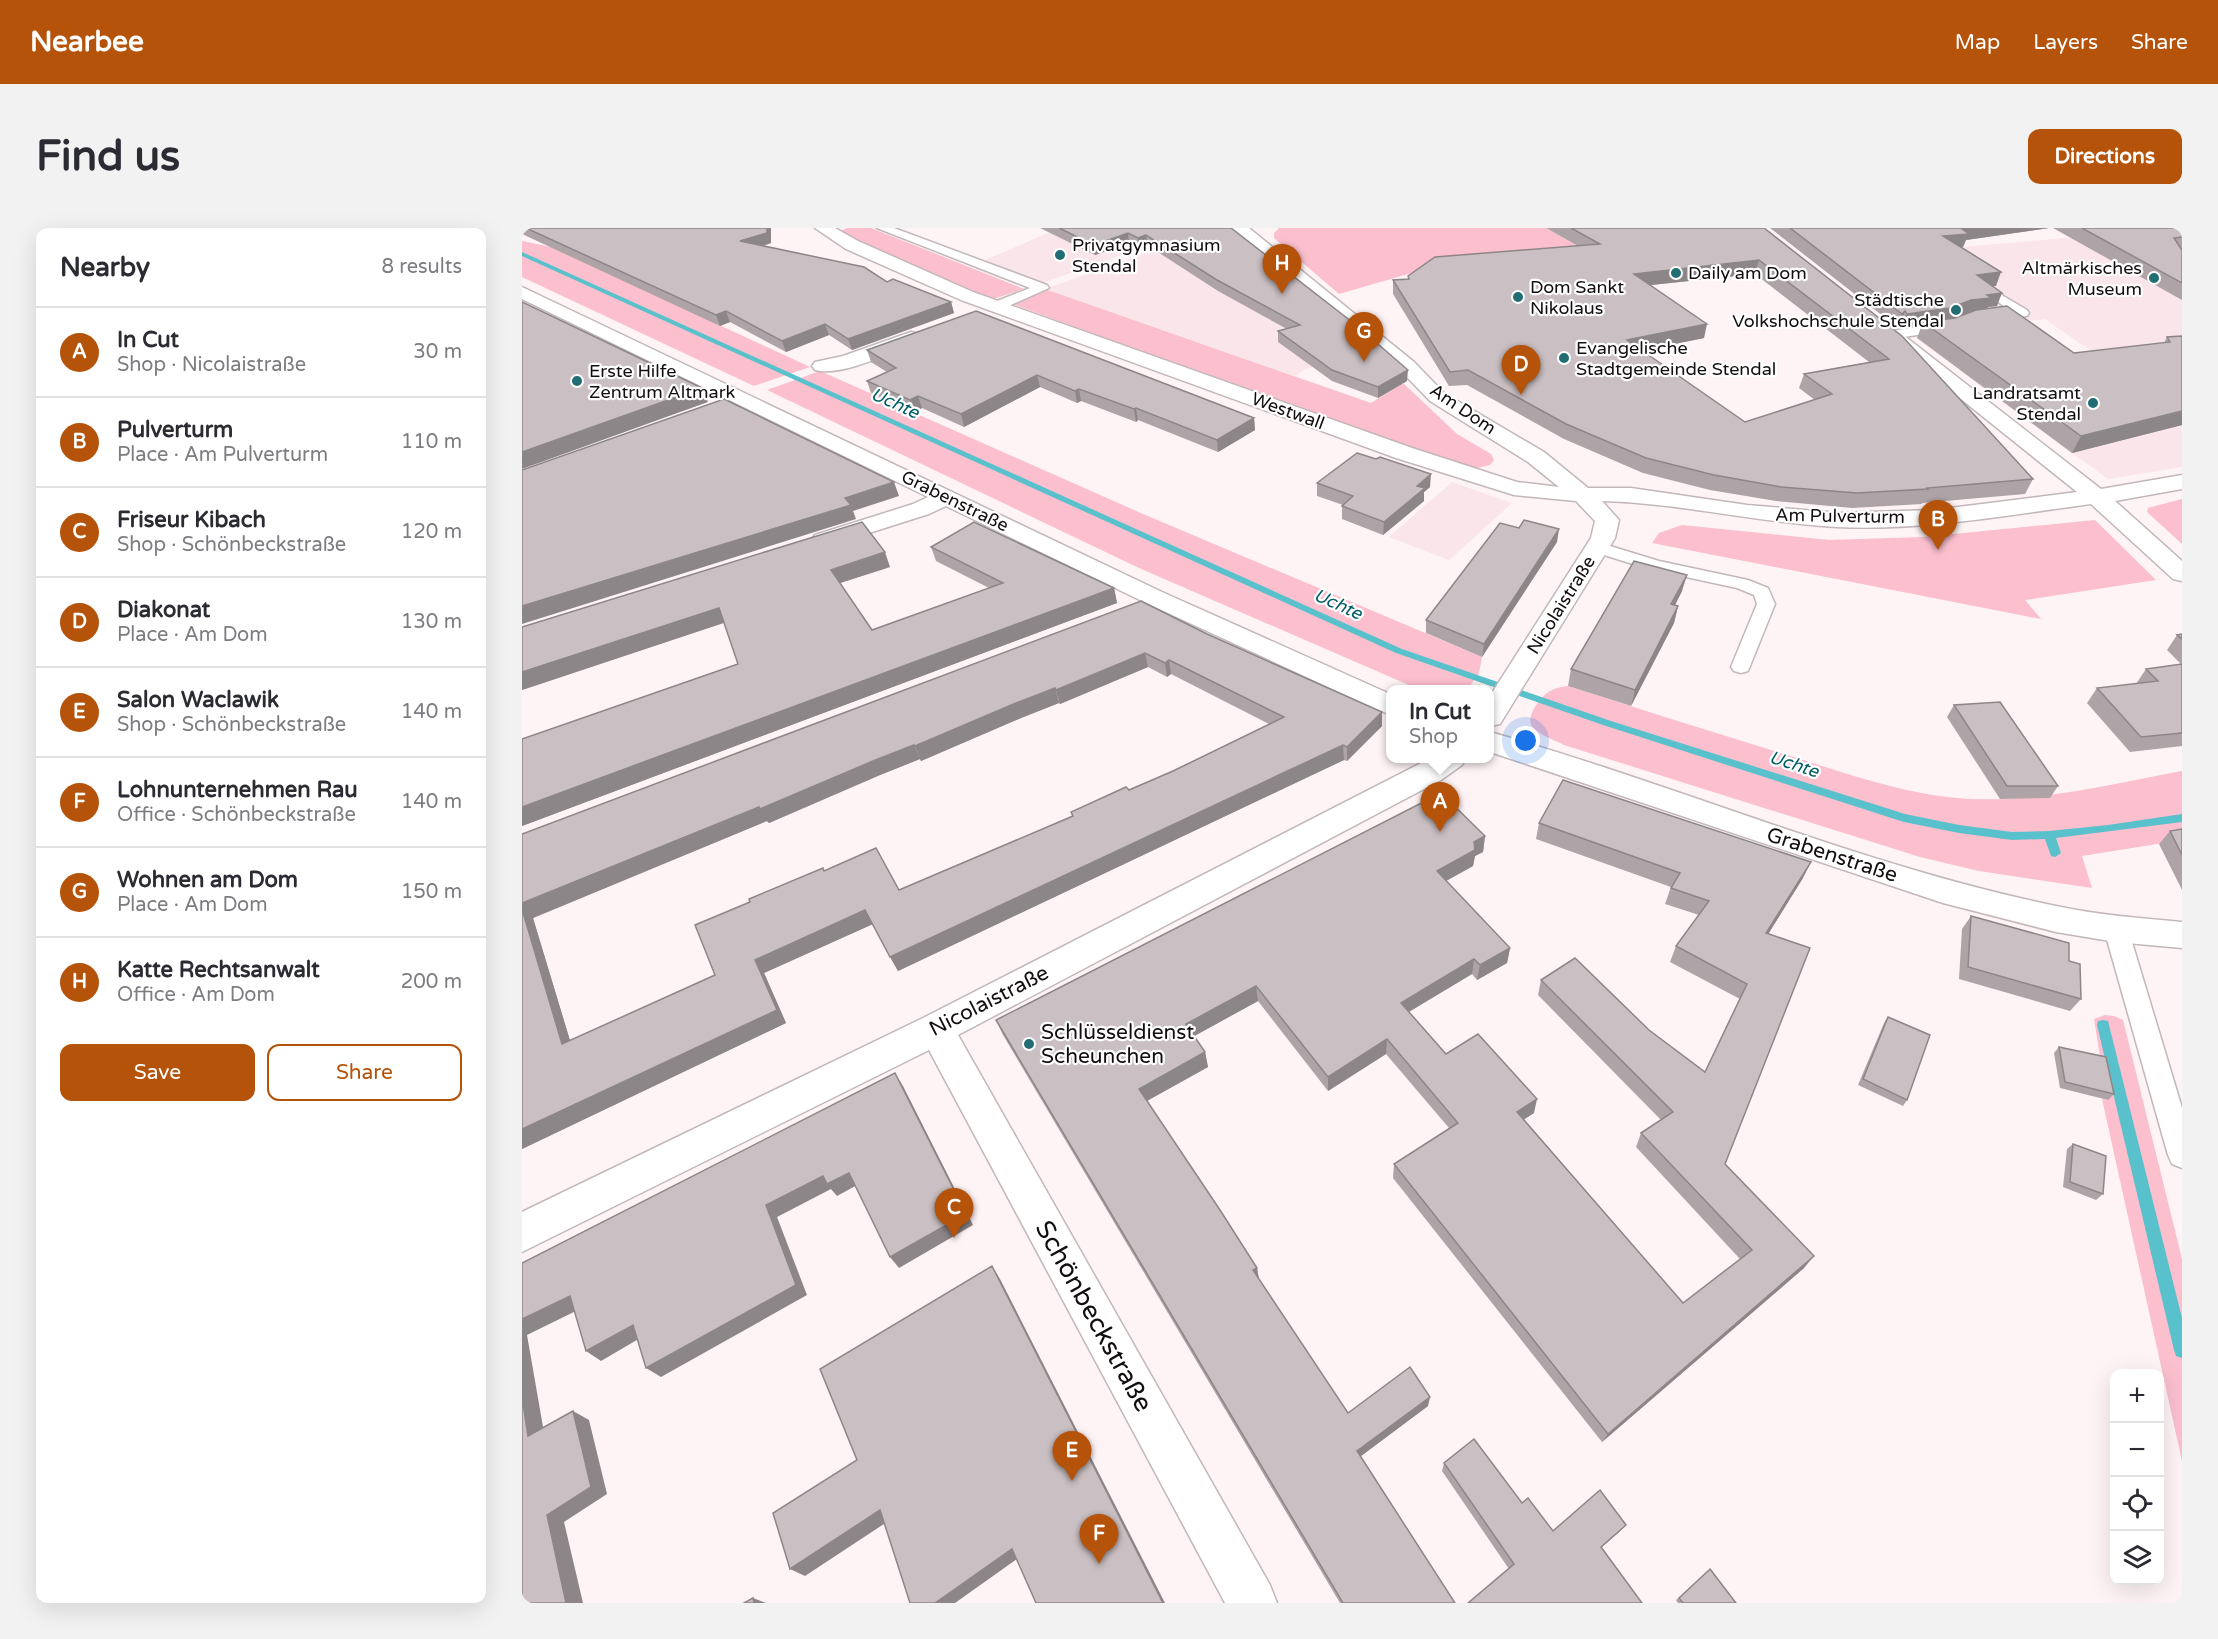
<!DOCTYPE html>
<meta charset="utf-8">
<style>
:root{--surface:#fff;--page:#f2f2f3;--text:#2b2b33;--muted:#7c7c81;--line:#e1e1e2;--accent:#b45309}
body{margin:0;font-family:"Varela Round",sans-serif;background:var(--page);color:var(--text)}
.controls{position:absolute;right:18px;bottom:18px;display:grid;overflow:hidden;border-radius:12px;box-shadow:0 6px 24px #0002}
.controls button{width:54px;height:54px;display:grid;place-items:center;padding:0;border:0;border-bottom:2px solid var(--line);background:var(--surface);color:var(--text);font:30px sans-serif}
.you{position:absolute;left:1004px;top:513px;width:21px;height:21px;margin:-15px;border:4px solid #fff;border-radius:50%;background:#1a73e8;box-shadow:0 0 0 9px #1a73e833}
.badge{display:grid;place-items:center;width:39px;height:39px;border-radius:50%;background:var(--accent);color:#fff;font-size:20px;font-weight:700}
.pin{position:absolute;translate:-50% -50px;filter:drop-shadow(0 2px 3px #0008)}
.pin::after{content:'';position:absolute;top:32px;width:21px;height:18px;background:inherit;clip-path:polygon(0 0,100% 0,50% 100%)}
.popup{position:absolute;left:864px;top:457px;width:108px;height:78px;box-sizing:border-box;display:grid;place-content:center;border-radius:12px;background:var(--surface);filter:drop-shadow(0 2px 4px #0005);font-size:20px;white-space:nowrap;color:var(--muted)}
.popup b{font-size:22px;color:var(--text)}
.popup::after{content:'';position:absolute;left:50%;top:100%;margin-left:-12px;border:12px solid transparent;border-top-color:var(--surface)}
.list{margin:0;padding:0;list-style:none}
h2{display:flex;justify-content:space-between;align-items:center;height:78px;margin:0;padding:0 24px;font-size:26px}
h2 small{font-size:20px;font-weight:400;color:var(--muted)}
.list li{display:grid;grid-template-columns:39px 1fr auto;gap:18px;align-items:center;box-sizing:border-box;height:90px;padding:0 24px;border-top:2px solid var(--line)}
.list b{display:block;font-size:22px;white-space:nowrap}
.list p{margin:0;font-size:20px;white-space:nowrap;color:var(--muted)}
.list em{font-size:20px;font-style:normal;color:var(--muted)}
.actions{display:flex;gap:12px;padding:18px 24px}
.actions a{flex:1;padding:14px 0;border:2px solid var(--accent);border-radius:12px;text-align:center;font-size:21px;color:var(--accent)}
.actions .main{background:var(--accent);color:#fff}
.icon{flex:none;width:33px;height:33px;fill:none;stroke:currentColor;stroke-width:2;stroke-linecap:round;stroke-linejoin:round}
.map{position:relative;flex:none;width:1660px;height:1375px;overflow:hidden;border-radius:12px}
header{display:flex;align-items:center;gap:36px;box-sizing:border-box;height:84px;padding:0 30px;background:var(--accent);color:#fff}
header strong{font-size:28px}
nav{display:flex;gap:33px;margin-inline-start:auto;font-size:21px}
.intro{display:flex;align-items:center;justify-content:space-between;box-sizing:border-box;height:144px;padding:0 36px}
h1{margin:0;font-size:42px}
.button{padding:15px 27px;border-radius:12px;background:var(--accent);color:#fff;font-size:21px;font-weight:700}
main{display:flex;gap:36px;padding:0 36px}
aside{flex:1;background:var(--surface);border-radius:12px;box-shadow:0 6px 24px #0002}
.map>svg:first-child{display:block}
</style>
<header>
<strong>Nearbee</strong>
<nav><a>Map</a><a>Layers</a><a>Share</a></nav>
</header>
<div class="intro"><h1>Find us</h1><a class="button">Directions</a></div>
<main>
<aside>
<h2>Nearby<small>8 results</small></h2>
<ul class="list">
<li><span class="badge">A</span><div><b>In Cut</b><p>Shop · Nicolaistraße</p></div><em>30 m</em></li>
<li><span class="badge">B</span><div><b>Pulverturm</b><p>Place · Am Pulverturm</p></div><em>110 m</em></li>
<li><span class="badge">C</span><div><b>Friseur Kibach</b><p>Shop · Schönbeckstraße</p></div><em>120 m</em></li>
<li><span class="badge">D</span><div><b>Diakonat</b><p>Place · Am Dom</p></div><em>130 m</em></li>
<li><span class="badge">E</span><div><b>Salon Waclawik</b><p>Shop · Schönbeckstraße</p></div><em>140 m</em></li>
<li><span class="badge">F</span><div><b>Lohnunternehmen Rau</b><p>Office · Schönbeckstraße</p></div><em>140 m</em></li>
<li><span class="badge">G</span><div><b>Wohnen am Dom</b><p>Place · Am Dom</p></div><em>150 m</em></li>
<li><span class="badge">H</span><div><b>Katte Rechtsanwalt</b><p>Office · Am Dom</p></div><em>200 m</em></li>
</ul>
<div class="actions"><a class="main">Save</a><a>Share</a></div>
</aside>
<div class="map">
<svg width="1660" height="1375" viewBox="0 0 1660 1375">
<rect width="100%" height="100%" fill="#fef3f5"/>
<g fill="#f9e5ea">
<path d="M538,0L644,11L520,55L461,33Z"/>
<path d="M1660,0V239L1586,251L1437,142L1572,125L1523,91L1430,102L1431,104L1392,109L1317,51L1416,21Z"/>
<path d="M661,12L820,131L783,141L773,148L523,61Z"/>
<path d="M930,254L990,275L927,332L867,309Z"/>
</g>
<g fill="#fbbfce">
<path d="M325,0H349L502,61L471,71L363,27L317,4Z"/>
<path d="M757,0H1024L1068,25L893,44L817,66L752,10V5Z"/>
<path d="M0,13L29,19L288,139L232,158L0,49Z"/>
<path d="M523,61L849,175L881,155L935,206L969,226L972,232L968,237L951,241L870,215L488,75Z"/>
<path d="M298,143L621,286L960,429L957,445L946,461H896L617,340L245,162Z"/>
<path d="M1660,271V316L1625,284L1626,280Z"/>
<path d="M1573,292L1634,352L1503,372L1519,391L1130,315L1137,305L1160,297L1307,312L1401,309Z"/>
<path d="M1046,458C1121,482 1196,506 1272,529C1329,547 1388,568 1448,571C1520,574 1590,556 1660,543V612L1560,628L1570,660L1457,643L1398,629L1042,517C1033,512 1016,507 1010,498C1003,489 1020,467 1028,463C1033,460 1040,459 1046,458Z"/>
<path d="M1583,787L1592,788L1601,792L1660,1031V1233L1580,871L1585,872L1572,791Z"/>
</g>
<g fill="none" stroke-linecap="round" stroke-linejoin="round">
<g fill="#59c1cb" fill-rule="evenodd">
<path d="M0,24L880,421L1089,493L1383,586L1437,597L1490,604L1527,603L1586,597L1660,586V594L1534,610L1539,625L1533,629L1529,628L1523,611L1490,612L1437,605L1382,594L1081,497L874,425L0,28Z"/>
<path d="M1581,792L1586,793L1587,797L1660,1090V1130L1654,1128L1652,1122L1575,797L1576,793Z"/>
</g>
<g stroke="#c2b7b9" stroke-width="3">
<g id="service">
<path d="M355,0H372L525,57L527,60L480,81H470L468,78L470,75L508,60Z"/>
<path d="M1478,66L1505,82L1507,85L1505,88L1460,92L1458,89L1460,86L1487,82L1471,70Z"/>
<path d="M1429,94L1434,95L1436,98L1434,101L1369,111L1362,107L1369,103Z"/>
<path d="M1075,314L1137,333L1226,352L1246,360L1253,376L1226,443L1219,445L1212,443L1209,439L1235,376L1232,367L1215,360L1127,341L1069,323L1066,319L1069,315Z"/>
<path d="M1594,691L1603,694L1606,701L1660,880V940L1650,936L1646,927L1582,701L1585,694Z"/>
</g>
</g>
<g stroke="#c2b7b9" stroke-width="3">
<g id="minor">
<path d="M293,0H313L336,13L451,64L890,220L995,254L1037,259L1006,234L908,173L878,142L709,0H727L892,134L922,165L1022,224L1066,260H1109L1225,277L1317,285L1412,282L1555,264L1359,107L1362,103H1376L1579,261L1660,247V261L1593,273L1660,333V353L1651,351L1569,276C1486,287 1400,303 1315,299C1237,295 1159,275 1080,273L1097,292L1093,310L978,496L968,498V468L1069,310L1073,293L1054,273L992,267L874,230L439,72L324,21Z"/>
<path d="M0,59L640,364L868,466V486L858,483L622,374L424,278L407,286L309,317L301,319L293,317L289,312L293,307L391,276L406,269L0,71Z"/>
<path d="M389,104L396,106L399,110L396,114C370,124 320,149 293,142L290,138L293,134L321,128Z"/>
<path d="M968,504C1158,558 1340,638 1534,678C1575,687 1618,690 1660,694V720L1594,714L1534,704L1421,675L968,524Z"/>
<path d="M909,530H944L940,537L919,552L436,807L748,1357L755,1375H703L407,822L0,1024V984L401,790Z"/>
</g>
</g>
<use href="#service" fill="#fff" fill-rule="evenodd"/>
<use href="#minor" fill="#fff" fill-rule="evenodd"/>
</g>
<g fill="#aea4a7" fill-rule="evenodd">
<path d="M0,0H249V15L241,18L365,54L429,74L432,85L330,122L307,107L264,124L208,94L198,98L0,6Z"/>
<path d="M518,0H709L885,153L856,170L810,153L756,114V103L765,101L696,63L625,17L617,20L607,15L573,27Z"/>
<path d="M1024,0H1242L1511,251L1503,266L1400,275V276L1330,280L1254,273L1188,262L1121,245L1042,211L945,157L927,158L871,66V52L886,51V48L1056,18ZM1233,46L1347,134L1282,146L1277,160L1293,172L1223,194L1120,123L1182,110L1129,57Z"/>
<path d="M1248,0H1527L1444,12L1441,19H1439L1474,58H1471L1475,78L1466,79L1465,81L1552,125L1642,115L1645,109L1660,108V197L1550,225L1395,110L1400,97L1380,99L1377,97L1375,99Z"/>
<path d="M1531,0H1660V72Z"/>
<path d="M454,83L732,190L733,202L696,224L616,192L614,194L559,173L555,175L518,159L442,199L400,180L392,184L349,165L345,153L365,144L349,134L345,122Z"/>
<path d="M795,255L908,259L902,264V273L861,307L820,291V278L821,277L795,268Z"/>
<path d="M997,300L1035,314L960,429L904,405V392Z"/>
<path d="M409,319L592,360L595,375L0,598V511L216,436L202,395L0,462V399L368,339L318,355L350,402L467,360L414,333Z"/>
<path d="M1160,363L1153,377L1156,378L1152,395L1109,478L1046,458L1049,441Z"/>
<path d="M685,406L860,484V498L825,533L822,532L376,743L351,696L242,745L264,795L0,921V606ZM626,439L645,449L649,446L747,496L651,543L607,562L549,584L550,588L377,662L303,643L193,747L48,813L11,690L245,593L247,595L358,547L398,531L399,533L499,490L537,475L538,476Z"/>
<path d="M1660,406V518L1608,524L1565,475L1575,460L1614,456L1624,441L1659,436L1645,422L1655,407Z"/>
<path d="M1432,477L1536,558L1528,570L1478,571L1425,489Z"/>
<path d="M1017,595L1281,650L1246,706L1203,936L1282,1040L1080,1214L871,950L872,936L927,900L864,826L806,863L736,773L672,808L683,824L686,839L625,873L735,1040L737,1051L826,1185L906,1178L839,1228L933,1375H818L481,807L474,792L963,608L961,624L953,628L951,638L924,653L988,720L985,735L955,752L950,746L887,784L924,826L1012,885L1002,891L1161,1075L1218,1031L1114,919L1119,905L1139,892L1016,767L1019,752L1127,802L1183,844L1218,771L1148,734L1154,718L1177,687L1143,676L1149,659L1014,611Z"/>
<path d="M1660,601V662L1637,616L1648,603Z"/>
<path d="M1449,688L1547,733L1559,771L1548,783L1437,751L1440,701Z"/>
<path d="M1366,789L1385,872L1381,878L1336,857L1362,795Z"/>
<path d="M1537,819L1592,866L1586,872L1538,860L1532,825Z"/>
<path d="M1551,916L1581,966L1574,972L1541,959L1545,921Z"/>
<path d="M922,1235L1000,1275L1031,1303L1097,1304L1080,1319L987,1341L920,1243Z"/>
<path d="M1188,1341L1214,1375H1156L1154,1372Z"/>
</g>
<g fill="#8d8688">
<path d="M245,0H249V15L222,23L218,13Z"/>
<path d="M1445,0H1527L1444,12L1441,19L1416,21L1421,8L1440,1Z"/>
<path d="M606,5L607,15L573,27L572,17Z"/>
<path d="M624,7L625,17L617,20L616,10Z"/>
<path d="M1237,32L1233,46L1110,59L1112,46Z"/>
<path d="M1479,44L1474,58L1449,61L1455,47Z"/>
<path d="M1480,65L1475,78L1466,79L1464,83L1422,94H1401L1400,97L1380,99L1385,86L1465,67Z"/>
<path d="M429,74L432,85L330,122L326,111Z"/>
<path d="M204,83L208,94L198,98L194,87Z"/>
<path d="M1383,83L1377,97L1375,99L1380,86Z"/>
<path d="M303,96L307,107L264,124L260,113Z"/>
<path d="M1185,96L1182,110L1102,126L1105,112Z"/>
<path d="M886,142L885,153L856,170V159Z"/>
<path d="M515,147L518,159L442,199L439,186Z"/>
<path d="M180,160L186,174L0,241V224Z"/>
<path d="M557,161L559,173L555,175L553,163Z"/>
<path d="M396,168L400,180L392,184L388,172Z"/>
<path d="M614,180L616,192L614,194L612,181Z"/>
<path d="M1660,183V197L1550,225L1559,208Z"/>
<path d="M732,190L733,202L696,224L695,212Z"/>
<path d="M909,246L908,259L902,264V273L861,307L862,294L895,258Z"/>
<path d="M372,254L377,268L331,283L334,291L0,396V378L323,270Z"/>
<path d="M1037,301L1035,314L960,429L962,416Z"/>
<path d="M363,324L368,339L315,356L309,342Z"/>
<path d="M1165,347L1160,363L1145,393L1149,376Z"/>
<path d="M592,360L595,375L0,598V579Z"/>
<path d="M1156,378L1152,395L1109,478L1113,462Z"/>
<path d="M197,380L204,394L0,462V444Z"/>
<path d="M623,425L626,439L538,476L534,462Z"/>
<path d="M647,432L649,446L645,449L643,435Z"/>
<path d="M533,460L537,475L499,490L399,533L393,518L494,475Z"/>
<path d="M860,484V498L825,533V519Z"/>
<path d="M392,517L398,531L358,547L247,595L245,593L11,690L53,829L40,816L0,681V675Z"/>
<path d="M821,517L822,532L376,743L368,729Z"/>
<path d="M963,608L961,624L953,628L951,638L913,659L915,643L952,614Z"/>
<path d="M1289,634L1281,650L1237,721L1244,705Z"/>
<path d="M343,682L351,696L242,745L264,795L0,921V901L233,732Z"/>
<path d="M988,720L985,735L955,752L958,737Z"/>
<path d="M952,731L950,746L878,789L879,775Z"/>
<path d="M734,758L736,773L667,811L664,796Z"/>
<path d="M865,811L864,826L806,863V849Z"/>
<path d="M683,824L686,839L621,875L617,861Z"/>
<path d="M373,845L381,858L451,997L377,1040L368,1029Z"/>
<path d="M1015,871L1012,885L992,898L995,884Z"/>
<path d="M327,945L337,956L315,968L309,961L255,989L285,1067L139,1149L124,1140L244,977L301,948Z"/>
<path d="M1292,1028L1282,1040L1080,1214L1086,1206Z"/>
<path d="M470,1038L478,1051L643,1375H641Z"/>
<path d="M735,1040L737,1052L731,1042Z"/>
<path d="M48,1068L64,1078L5,1107L24,1216L6,1208L0,1169V1091Z"/>
<path d="M111,1097L125,1106L79,1133L64,1123Z"/>
<path d="M908,1169L906,1178L835,1231V1223Z"/>
<path d="M51,1183L67,1192L85,1266L42,1294L61,1375H44L25,1287Z"/>
<path d="M358,1282L371,1290L283,1348L268,1341Z"/>
<path d="M1104,1297L1097,1304L1073,1325L1079,1319Z"/>
<path d="M490,1321L499,1328L433,1375H413Z"/>
<path d="M231,1370L244,1375H232Z"/>
</g>
<g fill="#cabfc2" stroke="#8d8688" stroke-width="1.5" fill-rule="evenodd">
<path d="M4,0H245V5L218,13L342,39L365,54L371,51L429,74L326,111L303,96L260,113L204,83L194,87Z"/>
<path d="M537,0H709L834,97L886,142L856,159L810,142L756,103L778,97L695,52L624,7L616,10L606,5L572,17Z"/>
<path d="M1049,0H1242L1380,108L1511,251L1405,260L1406,261L1335,265L1259,259L1192,247L1124,230L1044,196L946,142L928,144L871,52L887,51L886,48L913,29L1078,16ZM1237,32L1367,131L1282,146L1310,166L1223,194L1105,112L1185,96L1112,46Z"/>
<path d="M1268,0H1445L1440,1L1447,6L1421,8L1479,44L1455,47L1480,65L1465,67L1470,70L1449,72L1428,80L1385,86L1383,83L1380,86Z"/>
<path d="M1560,0H1660V9L1652,10L1660,22V55Z"/>
<path d="M0,74L180,160L0,224Z"/>
<path d="M1485,78L1552,125L1648,114L1645,109L1660,108V183L1559,208L1401,94L1433,90L1454,82Z"/>
<path d="M454,83L732,190L695,212L614,180L612,181L557,161L553,163L515,147L439,186L396,168L388,172L345,153L374,140L345,122Z"/>
<path d="M202,171L372,254L323,270L329,277L0,378V242Z"/>
<path d="M835,225L854,231L858,229L909,246L895,258L903,260L862,294L820,278L831,268L795,255Z"/>
<path d="M1002,292L1037,301L962,416L904,392L978,295L997,300Z"/>
<path d="M340,294L363,324L309,342L350,402L481,355L409,319L452,294L592,360L0,579V511L216,436L197,380L0,444V399Z"/>
<path d="M1112,333L1165,347L1149,376L1156,378L1113,462L1049,441Z"/>
<path d="M619,373L685,406L860,484L825,519L821,517L368,729L343,682L233,732L255,782L0,901V681L40,816L193,747L173,697L228,674L227,671L301,640L302,643L354,620L377,662L551,588L549,584L604,559L607,562L651,543L762,489L647,432L643,435L623,425L534,462L533,460L494,475L393,518L392,517L351,533L238,581L237,579L0,675V606Z"/>
<path d="M1660,406V411L1655,407Z"/>
<path d="M1660,436V505L1619,509L1575,460L1636,453L1624,441Z"/>
<path d="M1478,474L1536,558H1485L1432,477Z"/>
<path d="M1041,552L1289,634L1244,705L1288,720L1203,936L1292,1028L1086,1206L872,936L936,895L865,811L806,849L734,758L664,796L683,824L617,861L698,982L735,1040L731,1042L826,1185L888,1139L908,1169L835,1223L933,1375H821L474,792L919,565L963,608L952,614L953,622L915,643L988,720L958,737L952,731L879,775L924,826L956,806L1015,871L995,884L1161,1075L1230,1022L1119,905L1151,884L1019,752L1053,730L1127,802L1183,844L1225,756L1154,718L1187,673L1149,660L1158,645L1017,595Z"/>
<path d="M1660,601V627L1648,603Z"/>
<path d="M1449,688L1547,715V733L1558,736L1559,771L1446,739Z"/>
<path d="M1366,789L1408,807L1385,872L1341,851Z"/>
<path d="M1537,819L1584,829L1592,866L1543,854Z"/>
<path d="M373,845L444,986L368,1029L327,945L305,956L301,948L244,977L274,1057L124,1140L111,1097L64,1123L48,1068L0,1091V1035Z"/>
<path d="M1551,916L1584,928L1581,966L1548,954Z"/>
<path d="M470,1038L641,1375H514L490,1321L413,1375H388L358,1282L268,1341L251,1285L335,1232L298,1141Z"/>
<path d="M0,1169L6,1208L51,1183L69,1259L25,1287L44,1375H0Z"/>
<path d="M952,1211L1000,1275L1006,1270L1031,1303L1078,1262L1104,1297L1079,1319L1120,1375H946L992,1336L922,1235Z"/>
<path d="M1188,1341L1214,1375H1161L1157,1370Z"/>
<path d="M231,1370L232,1375H222Z"/>
</g>
<g fill="#216d73" stroke="#fff" stroke-width="2">
<circle cx="538" cy="27" r="6"/>
<circle cx="1154" cy="45" r="6"/>
<circle cx="1632" cy="50" r="6"/>
<circle cx="996" cy="69" r="6"/>
<circle cx="1434" cy="82" r="6"/>
<circle cx="1042" cy="130" r="6"/>
<circle cx="55" cy="153" r="6"/>
<circle cx="1571" cy="175" r="6"/>
<circle cx="507" cy="816" r="6"/>
</g>
<g text-anchor="middle" dominant-baseline="central" stroke-width="4.5" stroke-linejoin="round" paint-order="stroke">
<g font-size="18" fill="#120e0f" stroke="#fff" text-anchor="start">
<text x="550" y="17">Privatgymnasium<tspan x="550" dy="21">Stendal</tspan></text>
<text x="1620" y="40" text-anchor="end">Altmärkisches<tspan x="1620" dy="21">Museum</tspan></text>
<text x="1166" y="45">Daily am Dom</text>
<text x="1008" y="59">Dom Sankt<tspan x="1008" dy="21">Nikolaus</tspan></text>
<text x="1422" y="72" text-anchor="end">Städtische<tspan x="1422" dy="21">Volkshochschule Stendal</tspan></text>
<text x="1054" y="120">Evangelische<tspan x="1054" dy="21">Stadtgemeinde Stendal</tspan></text>
<text x="67" y="143">Erste Hilfe<tspan x="67" dy="21">Zentrum Altmark</tspan></text>
<text x="1559" y="165" text-anchor="end">Landratsamt<tspan x="1559" dy="21">Stendal</tspan></text>
</g>
<g font-size="18" font-style="italic" fill="#005f65" stroke="#fff">
<text transform="translate(373 175) rotate(24)">Uchte</text>
<text transform="translate(816 376) rotate(24)">Uchte</text>
<text transform="translate(1272 536) rotate(18)">Uchte</text>
</g>
<g font-size="18" fill="#120e0f" stroke="#fff">
<text transform="translate(941 181) rotate(34)">Am Dom</text>
<text transform="translate(766 183) rotate(20)">Westwall</text>
<text transform="translate(433 273) rotate(26)">Grabenstraße</text>
<text transform="translate(1318 288) rotate(1)">Am Pulverturm</text>
<text transform="translate(1039 377) rotate(-58)">Nicolaistraße</text>
</g>
<g font-size="21" fill="#120e0f" stroke="#fff">
<text transform="translate(1310 627) rotate(18)">Grabenstraße</text>
<text transform="translate(467 773) rotate(-27)">Nicolaistraße</text>
</g>
<g font-size="21" fill="#120e0f" stroke="#fff" text-anchor="start">
<text x="519" y="804">Schlüsseldienst<tspan x="519" dy="24">Scheunchen</tspan></text>
</g>
<g font-size="26" fill="#120e0f" stroke="#fff">
<text transform="translate(572 1088) rotate(61)">Schönbeckstraße</text>
</g>
</g>
</svg>
<div class="controls">
<button>+</button>
<button>−</button>
<button><svg class="icon" aria-label="locate" viewBox="0 0 24 24"><circle cx="12" cy="12" r="6"/><path d="M12 2v4M12 18v4M2 12h4M18 12h4"/></svg></button>
<button><svg class="icon" aria-label="layers" viewBox="0 0 24 24"><path d="M12 4l9 5-9 5-9-5zM3 14l9 5 9-5"/></svg></button>
</div>
<div class="you"></div>
<div class="pin badge" style="left:918px;top:604px">A</div>
<div class="popup"><b>In Cut</b>Shop</div>
<div class="pin badge" style="left:1416px;top:322px">B</div>
<div class="pin badge" style="left:432px;top:1010px">C</div>
<div class="pin badge" style="left:999px;top:167px">D</div>
<div class="pin badge" style="left:550px;top:1253px">E</div>
<div class="pin badge" style="left:577px;top:1336px">F</div>
<div class="pin badge" style="left:842px;top:134px">G</div>
<div class="pin badge" style="left:760px;top:66px">H</div>
</div>
</main>
